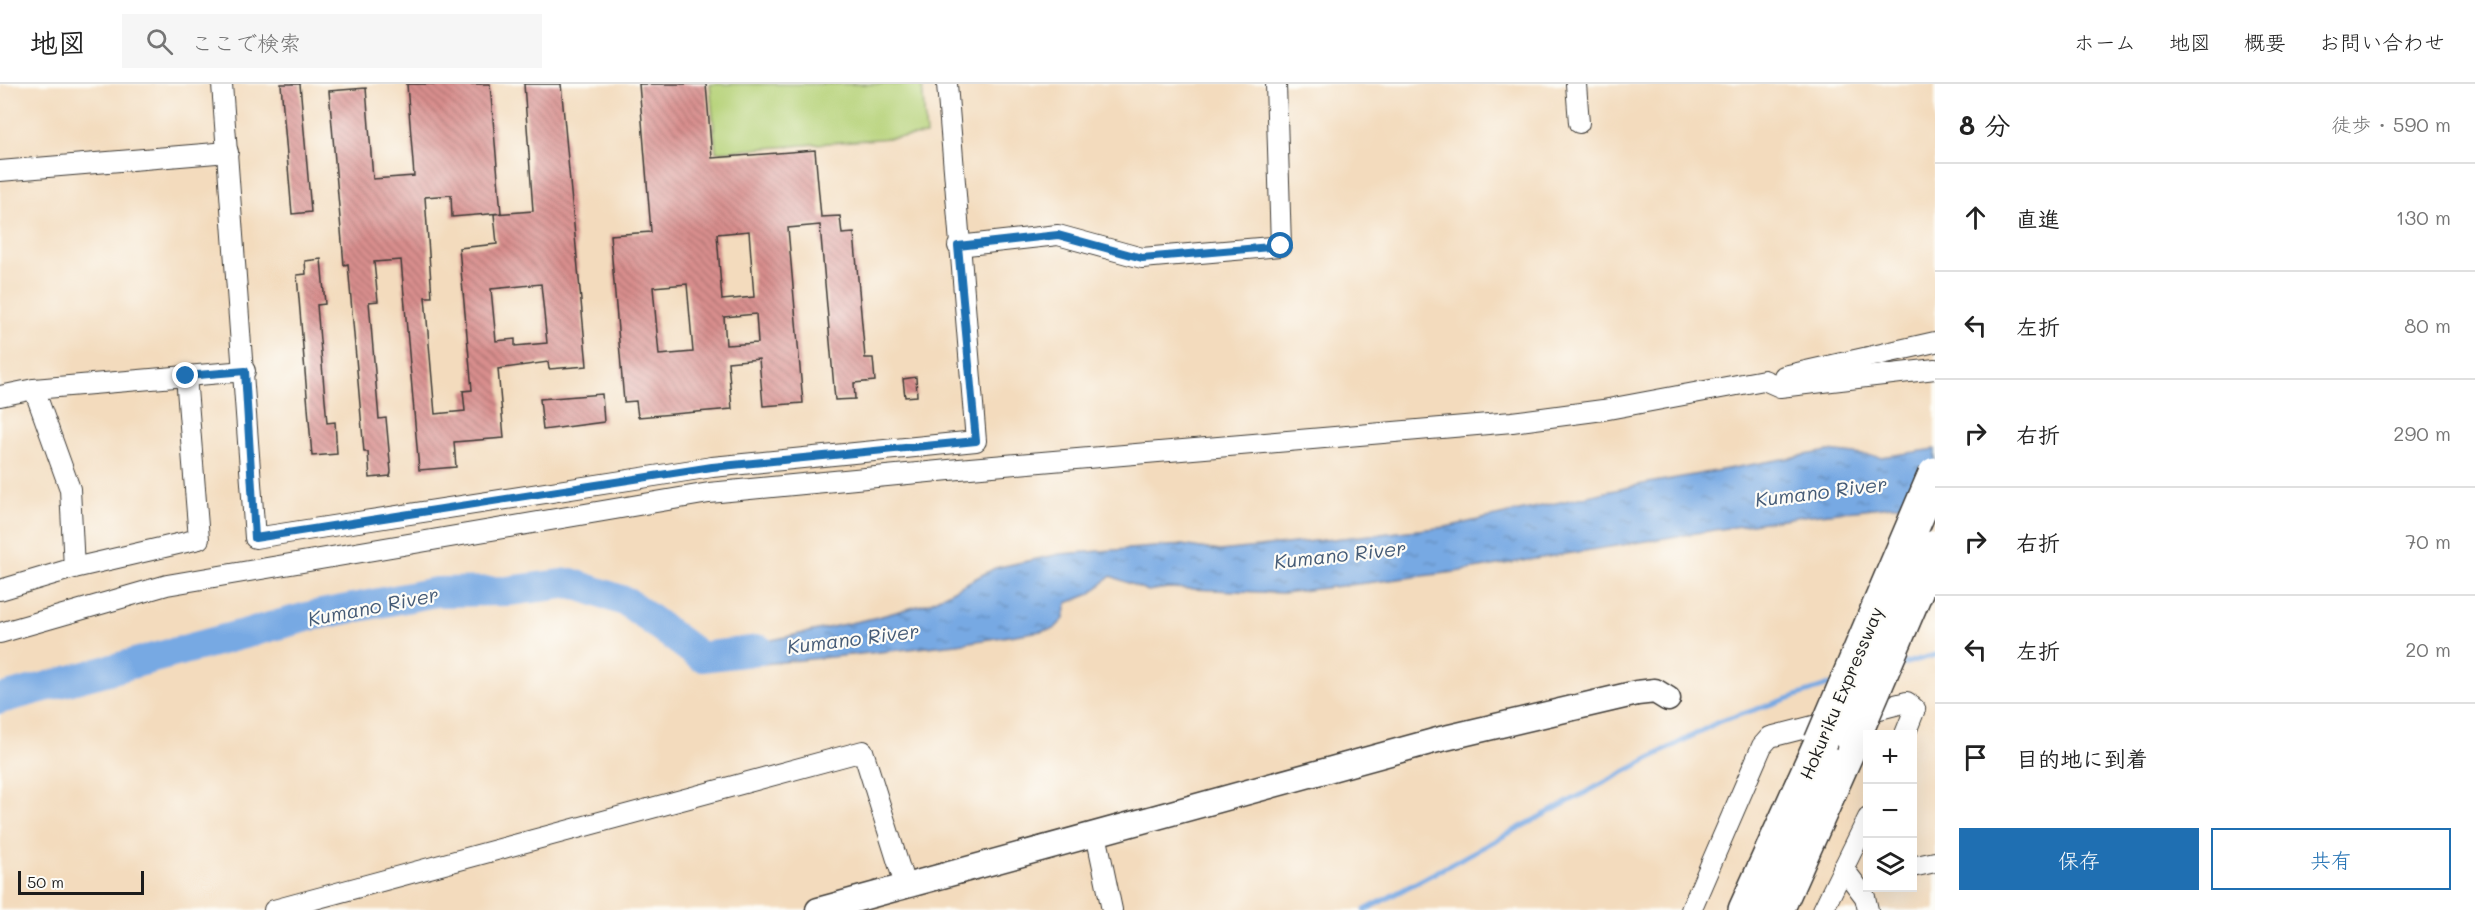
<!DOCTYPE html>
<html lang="ja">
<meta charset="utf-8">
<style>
:root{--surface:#fff;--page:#f6f6f6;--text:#222;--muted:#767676;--line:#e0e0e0;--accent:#1f6fb2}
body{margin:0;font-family:Mali,"Klee One",sans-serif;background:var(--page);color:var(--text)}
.controls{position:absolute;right:18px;bottom:18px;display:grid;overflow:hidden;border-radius:0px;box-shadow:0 6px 24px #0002}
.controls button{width:54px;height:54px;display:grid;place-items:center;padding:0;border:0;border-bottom:2px solid var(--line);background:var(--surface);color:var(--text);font:30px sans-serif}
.scale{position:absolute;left:18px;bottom:15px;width:126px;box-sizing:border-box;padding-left:6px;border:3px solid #1c1c1c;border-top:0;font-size:16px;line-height:21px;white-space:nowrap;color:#1c1c1c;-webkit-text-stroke:4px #fdfcf7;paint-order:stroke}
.stop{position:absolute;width:18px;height:18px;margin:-14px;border:4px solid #1f6fb2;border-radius:50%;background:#fff}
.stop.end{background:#1f6fb2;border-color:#fff;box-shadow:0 2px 6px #0008}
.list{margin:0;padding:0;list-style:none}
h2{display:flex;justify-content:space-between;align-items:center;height:78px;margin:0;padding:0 24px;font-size:26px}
h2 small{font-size:20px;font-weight:400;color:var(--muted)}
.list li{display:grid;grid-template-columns:39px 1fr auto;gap:18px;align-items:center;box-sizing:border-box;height:108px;padding:0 24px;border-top:2px solid var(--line)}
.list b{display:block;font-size:22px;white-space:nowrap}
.list em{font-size:20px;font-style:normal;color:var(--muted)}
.actions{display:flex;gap:12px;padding:18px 24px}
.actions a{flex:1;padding:14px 0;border:2px solid var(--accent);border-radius:0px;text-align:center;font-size:21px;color:var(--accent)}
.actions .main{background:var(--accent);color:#fff}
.icon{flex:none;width:33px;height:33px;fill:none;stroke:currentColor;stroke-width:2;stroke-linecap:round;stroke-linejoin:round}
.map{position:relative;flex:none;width:1935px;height:826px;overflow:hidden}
header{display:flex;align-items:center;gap:36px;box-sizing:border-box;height:84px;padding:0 30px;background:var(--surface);border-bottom:2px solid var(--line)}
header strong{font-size:28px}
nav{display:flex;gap:33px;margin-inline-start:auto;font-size:21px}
.search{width:420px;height:54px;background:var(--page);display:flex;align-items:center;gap:15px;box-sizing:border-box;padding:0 21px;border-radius:0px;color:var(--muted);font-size:22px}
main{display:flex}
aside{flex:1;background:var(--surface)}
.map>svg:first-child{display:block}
</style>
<header>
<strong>地図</strong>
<div class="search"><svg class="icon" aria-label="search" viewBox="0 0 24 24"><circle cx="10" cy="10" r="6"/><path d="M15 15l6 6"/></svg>ここで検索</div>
<nav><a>ホーム</a><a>地図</a><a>概要</a><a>お問い合わせ</a></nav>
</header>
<main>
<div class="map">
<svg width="1935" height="826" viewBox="0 0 1935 826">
<defs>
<pattern id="water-ripples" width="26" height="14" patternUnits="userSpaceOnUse" patternTransform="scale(1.5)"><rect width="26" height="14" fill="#77a9e3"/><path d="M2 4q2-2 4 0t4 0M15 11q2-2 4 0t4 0" fill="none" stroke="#6189b7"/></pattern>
<pattern id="building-back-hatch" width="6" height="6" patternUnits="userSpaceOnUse" patternTransform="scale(1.5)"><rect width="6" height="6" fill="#d88e8d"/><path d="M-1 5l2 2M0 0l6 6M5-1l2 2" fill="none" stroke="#ae7372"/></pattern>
</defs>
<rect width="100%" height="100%" fill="#fdfcf7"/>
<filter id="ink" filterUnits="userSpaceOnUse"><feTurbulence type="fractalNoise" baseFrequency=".0167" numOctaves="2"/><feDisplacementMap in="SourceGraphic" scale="12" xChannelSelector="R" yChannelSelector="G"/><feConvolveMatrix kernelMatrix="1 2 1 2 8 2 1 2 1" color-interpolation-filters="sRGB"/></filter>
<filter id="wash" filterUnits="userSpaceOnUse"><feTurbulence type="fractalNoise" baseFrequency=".008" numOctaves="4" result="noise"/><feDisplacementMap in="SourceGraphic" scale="24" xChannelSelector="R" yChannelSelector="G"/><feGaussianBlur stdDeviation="1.35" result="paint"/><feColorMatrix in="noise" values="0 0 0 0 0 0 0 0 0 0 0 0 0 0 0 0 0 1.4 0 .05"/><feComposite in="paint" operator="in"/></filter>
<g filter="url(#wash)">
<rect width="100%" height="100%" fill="#f3dbbd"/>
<path fill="#b6d278" stroke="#69774a" stroke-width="1.5" d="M710,0H922L926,51L716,68Z"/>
<path fill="url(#water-ripples)" stroke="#4a6280" stroke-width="1.5" d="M1935,365V417L1802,432L1455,488L1283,509L1168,504L1148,507L1111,492L1090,510L1067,519L1064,535L1054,545L957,560L713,585L721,567L878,533L929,519L995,484L1060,470L1182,461L1220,467L1446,443L1643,400L1828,367L1881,373Z"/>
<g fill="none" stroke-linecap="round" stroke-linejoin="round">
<g stroke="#77a9e3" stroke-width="5">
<path d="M1899,581L1935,571"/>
<path d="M1365,826L1718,638L1832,600"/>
</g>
<path stroke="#77a9e3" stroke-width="30" d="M0,615L311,532L436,508L508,507L571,499L627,518L701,573L760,566"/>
</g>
<g id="blocks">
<g fill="url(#building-back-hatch)" fill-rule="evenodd">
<path d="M281,0H300L311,128L292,130Z"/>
<path d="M407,0H490L501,129L452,133L451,111L425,113L432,213H425L435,330L465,327L463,307L472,306L459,164L497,160L494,130L533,127L524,0H561L587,282L549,285L548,278L498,285L504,354L454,358L456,383L419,386L401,176L374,178L378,217L369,218L379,335L386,334L391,388L390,392L370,394L368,368H364L348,180L344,181L329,7L366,4L373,95L414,92ZM541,200L547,259L515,262V255L496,257L491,205Z"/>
<path d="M639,0H706L712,74L815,66L821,133L840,132L842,150L854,149L865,274H873L875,297L854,299L855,315L835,316L820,141L788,144L803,319L763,322L759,275L728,278L732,325L638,333L636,317L624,318L610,151L651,148ZM749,147L754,213L722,216L717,150ZM687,200L693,268L659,271L653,203ZM756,230L758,259L726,261L724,233Z"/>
<path d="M321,175L325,220L317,221L327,339L335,338L337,370L312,372L297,191L306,190L305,177Z"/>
<path d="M916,293L917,312L905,313L903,295Z"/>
<path d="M602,310L604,338L543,346L540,315Z"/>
</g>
</g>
</g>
<g filter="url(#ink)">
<use href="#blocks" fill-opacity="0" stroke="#3c3934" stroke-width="1.5"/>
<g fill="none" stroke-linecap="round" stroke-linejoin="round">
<g stroke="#3c3934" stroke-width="22">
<g id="minor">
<path d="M222,0L255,454L712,383L976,357L947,0"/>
<path d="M1576,0L1579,39"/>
<path d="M0,87L228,68"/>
<path d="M958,162L1058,151L1142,174L1281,162L1276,0"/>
<path d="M1784,292L1935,258"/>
<path d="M34,305L70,405L74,484"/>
<path d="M0,312L34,305L245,287"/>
<path d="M0,506L74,484L199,455L186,292"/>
<path d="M0,549L167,501L709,409L970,384L1512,338L1603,326L1764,296L1780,303L1935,285"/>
<path d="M1096,750L1112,826"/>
<path d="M1912,783L1935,778"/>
<path d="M1843,784L1865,813L1868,826"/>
<path d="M274,826L863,667L905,801"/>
<path d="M1691,826L1762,662L1770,653L1907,618L1915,625L1905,650"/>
<path d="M1823,826L1868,734"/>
</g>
</g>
<g stroke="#3c3934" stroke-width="27">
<path id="tertiary" d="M818,826L1441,655L1637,609L1655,607L1668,615"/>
</g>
<g stroke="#3c3934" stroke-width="36">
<g id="motorway">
<path d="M1745,826L1821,658"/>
<path d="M1777,826L1853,655"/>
</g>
</g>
<use href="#minor" stroke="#fff" stroke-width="20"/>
<use href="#tertiary" stroke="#fff" stroke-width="24"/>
<use href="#motorway" stroke="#fff" stroke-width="33"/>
<g stroke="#3c3934" stroke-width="36" stroke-linecap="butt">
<g id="motorway-bridge">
<path d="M1853,655L1935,463"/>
<path d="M1821,658L1935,390"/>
</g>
</g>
<use href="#motorway-bridge" stroke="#fff" stroke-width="33"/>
</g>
</g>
<g fill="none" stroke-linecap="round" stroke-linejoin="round" filter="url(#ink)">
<path stroke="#1f6fb2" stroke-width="8" d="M186,292L245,287L255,454L712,383L976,357L958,162L1058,151L1142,174L1281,162"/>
</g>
<g text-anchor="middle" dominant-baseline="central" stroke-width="4.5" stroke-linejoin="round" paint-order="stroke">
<g font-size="18" fill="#1c1c1c" stroke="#fdfcf7">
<text transform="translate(1841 609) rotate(-67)">Hokuriku Expressway</text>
</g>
<g font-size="20" font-style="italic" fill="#455b76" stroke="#fdfcf7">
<text transform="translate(1821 407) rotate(-7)">Kumano River</text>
<text transform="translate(1340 470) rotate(-6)">Kumano River</text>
<text transform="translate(373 522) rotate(-11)">Kumano River</text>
<text transform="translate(853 554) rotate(-7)">Kumano River</text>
</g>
</g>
</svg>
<div class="controls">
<button>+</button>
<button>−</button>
<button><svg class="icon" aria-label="layers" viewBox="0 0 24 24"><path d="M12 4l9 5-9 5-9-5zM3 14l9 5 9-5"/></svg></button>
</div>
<div class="scale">50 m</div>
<div class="stop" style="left:1281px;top:162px"></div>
<div class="stop end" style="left:186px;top:292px"></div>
</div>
<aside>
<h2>8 分<small>徒歩 · 590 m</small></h2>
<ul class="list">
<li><svg class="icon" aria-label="ahead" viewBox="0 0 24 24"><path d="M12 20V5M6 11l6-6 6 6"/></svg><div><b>直進</b></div><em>130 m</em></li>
<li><svg class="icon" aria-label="left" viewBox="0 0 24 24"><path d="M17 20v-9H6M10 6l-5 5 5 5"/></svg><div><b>左折</b></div><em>80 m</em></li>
<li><svg class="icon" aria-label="right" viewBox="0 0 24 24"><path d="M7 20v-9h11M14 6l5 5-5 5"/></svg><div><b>右折</b></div><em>290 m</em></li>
<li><svg class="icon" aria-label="right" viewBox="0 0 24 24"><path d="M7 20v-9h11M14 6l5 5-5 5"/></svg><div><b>右折</b></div><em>70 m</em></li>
<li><svg class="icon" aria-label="left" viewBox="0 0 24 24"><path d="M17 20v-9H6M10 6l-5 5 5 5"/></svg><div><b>左折</b></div><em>20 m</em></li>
<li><svg class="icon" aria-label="arrive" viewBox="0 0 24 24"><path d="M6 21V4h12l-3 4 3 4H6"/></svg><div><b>目的地に到着</b></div></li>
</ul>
<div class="actions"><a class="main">保存</a><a>共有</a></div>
</aside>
</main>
